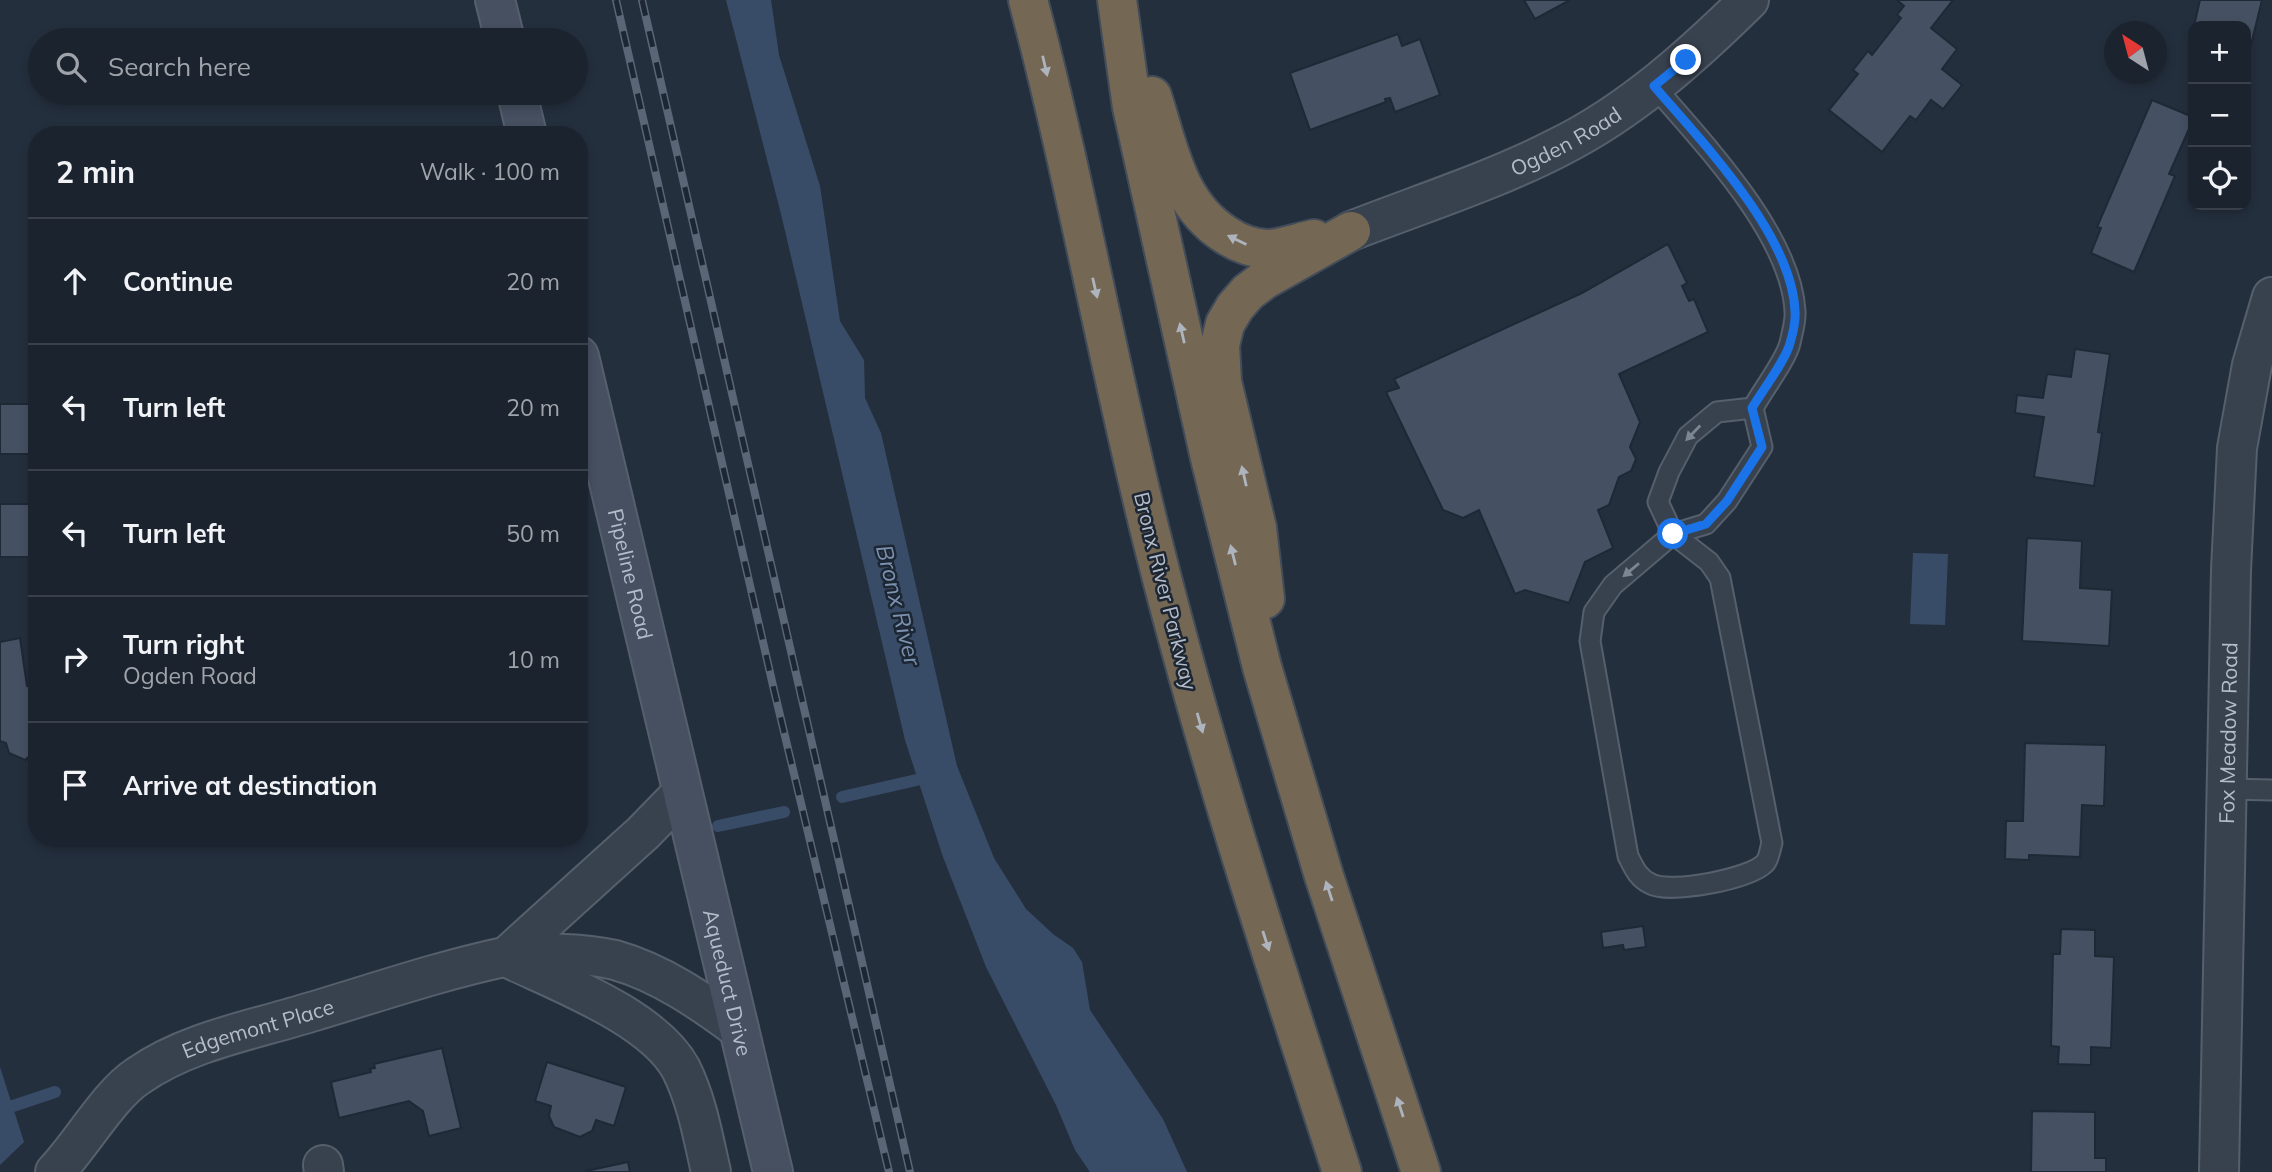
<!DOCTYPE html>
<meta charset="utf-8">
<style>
:root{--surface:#1b232e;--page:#282f3a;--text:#f1f3f6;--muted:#a0a4aa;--line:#39404a}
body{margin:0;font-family:Mulish,sans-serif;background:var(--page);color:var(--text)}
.controls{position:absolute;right:21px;top:21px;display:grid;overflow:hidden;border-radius:14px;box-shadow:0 4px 10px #0003}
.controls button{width:63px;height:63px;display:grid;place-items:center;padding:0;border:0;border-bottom:2px solid var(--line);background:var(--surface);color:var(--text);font:35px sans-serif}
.compass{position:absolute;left:2104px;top:21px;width:63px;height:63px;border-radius:50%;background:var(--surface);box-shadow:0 4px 10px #0003;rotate:324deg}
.stop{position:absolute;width:21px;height:21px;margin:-16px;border:5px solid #1a73e8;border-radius:50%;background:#fff}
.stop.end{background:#1a73e8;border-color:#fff;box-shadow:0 2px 7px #0008}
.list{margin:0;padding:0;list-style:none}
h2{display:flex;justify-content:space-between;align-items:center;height:91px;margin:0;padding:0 28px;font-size:30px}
h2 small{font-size:23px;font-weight:400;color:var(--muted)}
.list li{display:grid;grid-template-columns:46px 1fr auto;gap:21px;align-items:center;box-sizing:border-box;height:126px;padding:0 28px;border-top:2px solid var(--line)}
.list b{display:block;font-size:26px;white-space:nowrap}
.list p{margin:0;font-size:23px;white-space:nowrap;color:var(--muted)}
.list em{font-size:23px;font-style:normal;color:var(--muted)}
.icon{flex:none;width:38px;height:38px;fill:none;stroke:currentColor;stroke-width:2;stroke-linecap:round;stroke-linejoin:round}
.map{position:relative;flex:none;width:2272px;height:1172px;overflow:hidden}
.search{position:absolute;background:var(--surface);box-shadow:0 4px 10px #0003;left:28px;top:28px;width:560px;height:77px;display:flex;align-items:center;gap:18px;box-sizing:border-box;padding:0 24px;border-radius:38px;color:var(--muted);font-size:26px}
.panel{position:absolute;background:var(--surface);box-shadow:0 4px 10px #0003;left:28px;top:126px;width:560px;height:721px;border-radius:28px}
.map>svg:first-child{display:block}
</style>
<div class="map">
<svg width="2272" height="1172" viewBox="0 0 2272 1172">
<rect width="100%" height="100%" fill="#242f3e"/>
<g fill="#394c67">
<path d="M726,0H771L779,55L820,186L840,321L864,360L865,398L881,433L957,766L994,858L1026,909L1053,934L1073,948L1082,962L1090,1010L1163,1119L1187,1172H1090L1075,1150L1056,1105L986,967L943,857L905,740L781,214Z"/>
<path d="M1913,553L1948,554L1945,625L1910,624Z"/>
<path d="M0,1067L24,1142L0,1165Z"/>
</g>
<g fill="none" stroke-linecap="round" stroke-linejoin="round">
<g stroke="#394c67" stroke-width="12">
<path d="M842,797L934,776"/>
<path d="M718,826L784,812"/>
<path d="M13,1106L55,1092"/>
</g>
</g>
<g fill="#455162" stroke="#1f2835" stroke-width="2">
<path d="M1524,0H1570L1535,19Z"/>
<path d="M1897,0H1953L1931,28L1957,49L1942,69L1962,85L1943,109L1931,100L1916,120L1910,116L1882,152L1829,110L1858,74L1853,70L1868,51L1872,55L1901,18L1897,15L1904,6Z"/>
<path d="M2200,0H2262L2249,53H2246V26H2194Z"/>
<path d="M1398,34L1402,46L1420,39L1440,95L1395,112L1390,98L1385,99L1386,102L1310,130L1290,73Z"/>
<path d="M2152,100L2193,117V120L2169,174L2175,176L2134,272L2091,253L2101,228L2097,227Z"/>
<path d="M1668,244L1687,283L1682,286L1689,301L1694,299L1708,332L1619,374L1640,422L1630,447L1636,459L1631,471L1619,477L1609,505L1598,510L1613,548L1585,562L1569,603L1525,590L1515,594L1479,510L1463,518L1443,510L1386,392L1399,388L1394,379L1582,293Z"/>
<path d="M2075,349L2110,354L2098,432L2102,433L2094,486L2034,477L2044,417L2015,413L2017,395L2043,398L2047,374L2071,377Z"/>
<path d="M0,404H37V557H0V504H36V454H0Z"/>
<path d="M2027,538L2082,541L2080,588L2112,590L2109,646L2022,641Z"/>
<path d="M20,638L27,686L37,689V755L33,753L25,760L9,753L6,743L0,741V642Z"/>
<path d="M2025,743L2106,745L2104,806L2082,805L2080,857L2029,855V860L2005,859L2006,821H2023Z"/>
<path d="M1643,926L1646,947L1624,950L1623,945L1603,948L1601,932Z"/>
<path d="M2061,929L2095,930V956L2114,957L2111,1048L2091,1047V1065L2058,1064L2059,1047L2051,1046L2053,954H2060Z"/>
<path d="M442,1048L461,1128L429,1136L423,1111L409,1101L339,1118L331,1082L371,1072L370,1069L375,1068L374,1064Z"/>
<path d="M547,1062L626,1087L614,1126L596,1120L592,1131L580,1137L554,1127L549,1116L551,1106L535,1101Z"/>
<path d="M2032,1111L2095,1112V1158H2106V1172H2031Z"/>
<path d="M628,1162L630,1172H586V1171Z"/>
</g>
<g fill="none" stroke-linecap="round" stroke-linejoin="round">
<g stroke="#565f6c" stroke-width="23">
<g id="lane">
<path d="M1654,86C1702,142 1791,234 1795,311C1796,321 1792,333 1790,343C1786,360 1762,391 1753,408L1762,447L1727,501L1706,524L1673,534L1613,585L1594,612L1590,641L1628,856C1634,868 1638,878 1651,884C1670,894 1751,879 1765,863C1769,859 1770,849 1772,843L1720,578L1709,562L1673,534L1658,502L1669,472L1688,436L1717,412L1753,408"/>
<path d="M2227,789L2272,790"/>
</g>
</g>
<g stroke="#565f6c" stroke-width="42">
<g id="street">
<path id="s1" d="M1351,231C1420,204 1493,181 1559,147C1631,111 1692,56 1749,0"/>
<path d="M682,793L643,833L506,957C558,982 653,1017 681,1069C697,1101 703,1137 711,1172"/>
<path d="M323,1165L324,1172"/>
<path id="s2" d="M55,1172C81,1145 109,1095 138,1076C188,1041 253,1030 311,1012C375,993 439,971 504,957C534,951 585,953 615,960C661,973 701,1001 739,1029"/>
<path id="s3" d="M2219,1172L2231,570L2237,448L2252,365L2272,297"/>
</g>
</g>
<g stroke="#565f6c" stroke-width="42">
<g id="secondary">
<path d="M495,0L505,40"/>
<path d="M517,93L527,135"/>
<path id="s4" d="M579,356L773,1172"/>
</g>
</g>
<g stroke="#434c59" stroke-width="42">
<g id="highway">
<path d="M1028,0C1076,181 1108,366 1154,547C1207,759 1275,965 1342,1172"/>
<path d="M1117,0L1132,107L1210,458L1262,667L1324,876L1421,1172"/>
<path d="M1152,96C1169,148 1177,204 1226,235C1238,243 1252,248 1266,249C1282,249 1299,242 1314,239"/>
<path d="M1265,599L1257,528L1222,382L1220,345L1225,324L1235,307L1248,292L1264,280L1351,231"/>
</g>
</g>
<use href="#lane" stroke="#38414e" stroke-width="19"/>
<use href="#street" stroke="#38414e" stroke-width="38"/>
<use href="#secondary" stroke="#465061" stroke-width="38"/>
<use href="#highway" stroke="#746855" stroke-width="38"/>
<g stroke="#5a6575" stroke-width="8">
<g id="rail">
<path d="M616,0L774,690L889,1172"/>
<path d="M642,0L910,1172"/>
</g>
</g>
<use href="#rail" stroke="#1d2633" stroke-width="5" stroke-dasharray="16" stroke-linecap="butt"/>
</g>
<defs><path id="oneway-solid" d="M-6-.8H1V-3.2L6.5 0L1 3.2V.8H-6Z" transform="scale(1.75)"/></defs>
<g fill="#aeb4bd">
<use href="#oneway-solid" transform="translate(1045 66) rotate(77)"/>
<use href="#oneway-solid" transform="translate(1237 240) rotate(-154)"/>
<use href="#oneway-solid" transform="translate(1095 288) rotate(77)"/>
<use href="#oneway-solid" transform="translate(1182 333) rotate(-103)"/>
<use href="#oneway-solid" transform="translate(1244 476) rotate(-103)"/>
<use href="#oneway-solid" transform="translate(1233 555) rotate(-104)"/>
<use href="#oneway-solid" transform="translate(1200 723) rotate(74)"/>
<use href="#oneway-solid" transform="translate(1329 891) rotate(-108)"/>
<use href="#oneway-solid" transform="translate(1266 941) rotate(72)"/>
<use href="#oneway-solid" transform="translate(1400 1107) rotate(-108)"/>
</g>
<g fill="#7c8592">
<use href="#oneway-solid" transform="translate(1693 433) rotate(134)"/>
<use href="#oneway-solid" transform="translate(1631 570) rotate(140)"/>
</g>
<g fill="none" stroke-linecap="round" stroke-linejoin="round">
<path stroke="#1a73e8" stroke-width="9" d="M1673,534L1706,524L1727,501L1762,447L1752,408C1762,391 1786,360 1790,343C1793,333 1796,321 1795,311C1792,235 1702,142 1654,86L1686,60"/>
</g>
<g text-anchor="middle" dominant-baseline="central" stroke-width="5" stroke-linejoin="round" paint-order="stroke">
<g font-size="21" fill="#b4bcc9" stroke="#1d2633">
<text stroke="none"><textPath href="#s1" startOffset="233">Ogden Road</textPath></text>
<text stroke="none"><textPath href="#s4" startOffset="224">Pipeline Road</textPath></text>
<text transform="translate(1166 591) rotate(76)">Bronx River Parkway</text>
<text stroke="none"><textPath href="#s3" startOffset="439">Fox Meadow Road</textPath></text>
<text stroke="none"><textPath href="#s4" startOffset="644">Aqueduct Drive</textPath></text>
<text stroke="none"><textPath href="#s2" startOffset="257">Edgemont Place</textPath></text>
</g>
<g font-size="23" font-style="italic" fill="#7c92b1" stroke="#1d2633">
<text transform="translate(899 605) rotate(76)">Bronx River</text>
</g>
</g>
</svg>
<div class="controls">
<button>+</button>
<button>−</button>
<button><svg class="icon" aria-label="locate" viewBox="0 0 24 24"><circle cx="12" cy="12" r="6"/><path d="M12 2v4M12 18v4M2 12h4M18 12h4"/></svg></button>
</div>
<svg class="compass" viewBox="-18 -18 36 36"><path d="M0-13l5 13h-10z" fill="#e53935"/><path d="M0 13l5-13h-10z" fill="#a0a4aa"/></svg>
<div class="stop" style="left:1673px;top:534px"></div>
<div class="stop end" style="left:1686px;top:60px"></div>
<div class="search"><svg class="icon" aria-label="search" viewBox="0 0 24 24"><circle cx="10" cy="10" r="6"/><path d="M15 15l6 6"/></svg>Search here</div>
<section class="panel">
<h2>2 min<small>Walk · 100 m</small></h2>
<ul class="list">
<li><svg class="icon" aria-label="ahead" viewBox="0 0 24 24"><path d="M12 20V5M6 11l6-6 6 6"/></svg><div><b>Continue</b></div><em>20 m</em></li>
<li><svg class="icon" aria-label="left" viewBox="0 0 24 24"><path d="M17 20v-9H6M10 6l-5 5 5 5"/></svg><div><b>Turn left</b></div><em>20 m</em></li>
<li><svg class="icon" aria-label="left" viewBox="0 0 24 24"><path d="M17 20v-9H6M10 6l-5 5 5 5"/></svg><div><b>Turn left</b></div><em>50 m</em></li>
<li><svg class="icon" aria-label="right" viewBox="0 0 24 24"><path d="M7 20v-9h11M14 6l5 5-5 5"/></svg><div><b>Turn right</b><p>Ogden Road</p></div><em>10 m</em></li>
<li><svg class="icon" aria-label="arrive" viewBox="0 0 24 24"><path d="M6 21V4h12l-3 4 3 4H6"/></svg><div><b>Arrive at destination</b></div></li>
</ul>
</section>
</div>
